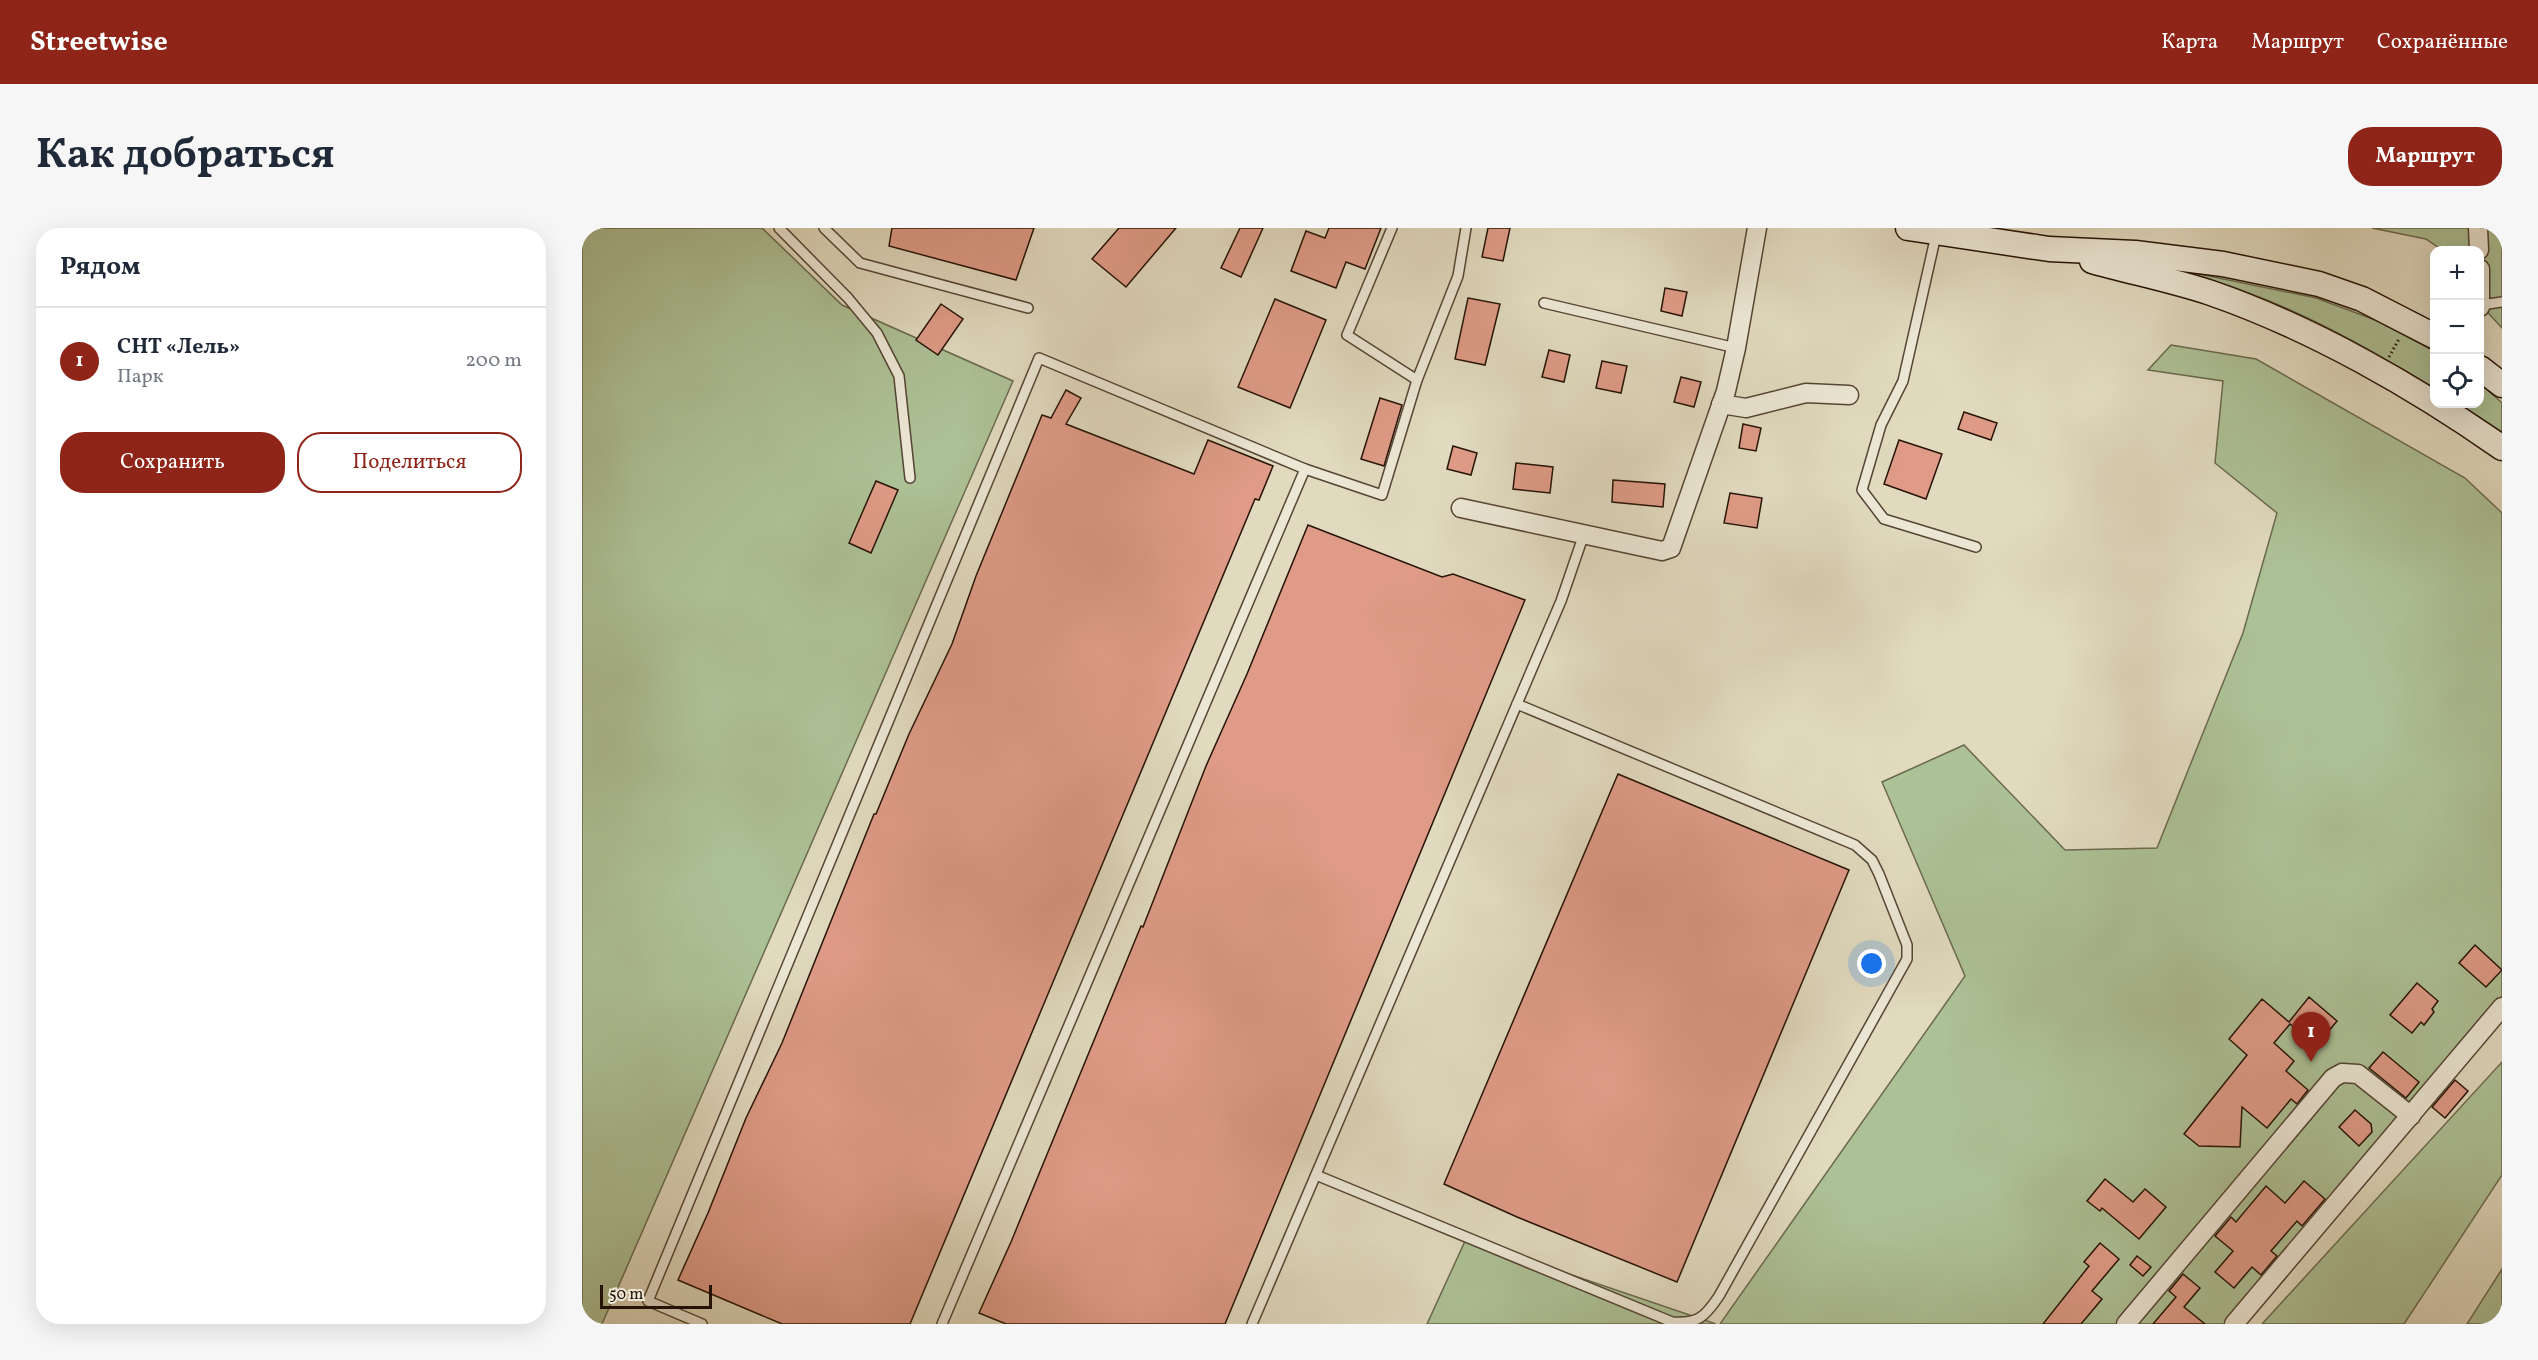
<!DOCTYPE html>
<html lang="ru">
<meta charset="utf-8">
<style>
:root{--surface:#fff;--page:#f6f6f7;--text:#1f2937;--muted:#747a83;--line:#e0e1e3;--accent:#8f2418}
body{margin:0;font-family:Vollkorn,serif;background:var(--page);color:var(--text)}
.controls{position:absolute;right:18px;top:18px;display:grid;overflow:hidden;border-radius:12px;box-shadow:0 6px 24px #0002}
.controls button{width:54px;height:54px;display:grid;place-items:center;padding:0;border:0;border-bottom:2px solid var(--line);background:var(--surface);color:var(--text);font:30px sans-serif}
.scale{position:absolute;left:18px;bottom:15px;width:112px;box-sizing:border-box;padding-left:6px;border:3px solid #261305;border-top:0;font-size:16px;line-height:21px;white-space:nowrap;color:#261305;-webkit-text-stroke:4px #ece7d5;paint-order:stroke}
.you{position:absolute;left:1290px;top:736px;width:21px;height:21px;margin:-15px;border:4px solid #fff;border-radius:50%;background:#1a73e8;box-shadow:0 0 0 9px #1a73e833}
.badge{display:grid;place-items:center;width:39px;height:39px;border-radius:50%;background:var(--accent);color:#fff;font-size:20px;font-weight:700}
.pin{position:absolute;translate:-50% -50px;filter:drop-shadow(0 2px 3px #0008)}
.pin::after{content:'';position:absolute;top:32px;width:21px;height:18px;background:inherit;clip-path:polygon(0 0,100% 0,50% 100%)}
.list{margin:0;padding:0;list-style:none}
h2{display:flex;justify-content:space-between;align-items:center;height:78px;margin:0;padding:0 24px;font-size:26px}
h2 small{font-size:20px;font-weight:400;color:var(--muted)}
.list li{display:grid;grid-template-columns:39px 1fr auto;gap:18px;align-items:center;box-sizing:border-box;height:108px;padding:0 24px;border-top:2px solid var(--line)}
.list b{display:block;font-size:22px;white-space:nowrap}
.list p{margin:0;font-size:20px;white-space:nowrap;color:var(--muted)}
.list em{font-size:20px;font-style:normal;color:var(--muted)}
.actions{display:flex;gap:12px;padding:18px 24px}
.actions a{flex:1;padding:14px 0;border:2px solid var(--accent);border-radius:24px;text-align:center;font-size:21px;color:var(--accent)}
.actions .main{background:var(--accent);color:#fff}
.icon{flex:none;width:33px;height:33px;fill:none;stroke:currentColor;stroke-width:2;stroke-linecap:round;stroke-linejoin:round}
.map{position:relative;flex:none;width:1920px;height:1096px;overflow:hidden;border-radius:24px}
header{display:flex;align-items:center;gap:36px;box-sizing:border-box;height:84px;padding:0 30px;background:var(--accent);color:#fff}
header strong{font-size:28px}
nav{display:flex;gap:33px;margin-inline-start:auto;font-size:21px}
.intro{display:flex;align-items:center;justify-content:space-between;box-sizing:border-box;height:144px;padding:0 36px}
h1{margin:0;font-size:42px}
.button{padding:15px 27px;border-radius:24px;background:var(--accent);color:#fff;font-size:21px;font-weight:700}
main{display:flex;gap:36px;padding:0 36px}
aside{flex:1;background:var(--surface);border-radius:24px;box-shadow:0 6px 24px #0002}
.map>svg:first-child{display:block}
</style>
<header>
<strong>Streetwise</strong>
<nav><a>Карта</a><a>Маршрут</a><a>Сохранённые</a></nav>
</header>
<div class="intro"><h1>Как добраться</h1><a class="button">Маршрут</a></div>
<main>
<aside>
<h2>Рядом<small></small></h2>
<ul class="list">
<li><span class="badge">1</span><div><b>СНТ «Лель»</b><p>Парк</p></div><em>200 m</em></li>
</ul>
<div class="actions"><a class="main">Сохранить</a><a>Поделиться</a></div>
</aside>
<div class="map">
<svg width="1920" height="1096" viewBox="0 0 1920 1096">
<rect width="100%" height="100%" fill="#e1dabf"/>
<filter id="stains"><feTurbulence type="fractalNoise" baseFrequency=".00333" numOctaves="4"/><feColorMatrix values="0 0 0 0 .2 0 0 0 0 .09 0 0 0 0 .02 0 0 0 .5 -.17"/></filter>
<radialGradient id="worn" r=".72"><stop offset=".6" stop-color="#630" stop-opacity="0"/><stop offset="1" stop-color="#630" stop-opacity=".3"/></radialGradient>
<g fill="#adc196" stroke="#6a6a4e" stroke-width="1.5">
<path d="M0,0H180L260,77L431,153L20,1096H0Z"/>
<path d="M1790,0H1920V100L1898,76V22H1860L1844,11Z"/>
<path d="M1593,41L1734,70L1796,93L1852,123V160C1792,124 1730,88 1664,64C1641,55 1617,48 1593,41Z"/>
<path d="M1589,117L1674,131L1883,250L1920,285V773L1647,1096H1138L1383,748L1300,554L1382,517L1483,622L1575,620L1661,405L1695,285L1633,235L1641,153L1566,142Z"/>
<path d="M1898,155L1920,175V204L1877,176H1898Z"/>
<path d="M1920,834V947L1822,1096H1680Z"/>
<path d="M884,1011L1134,1096H845Z"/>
<path d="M1920,1041V1096H1885Z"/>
</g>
<g fill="#df9b87" stroke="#261305" stroke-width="1.5">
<path d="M310,0H452L434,52L307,18Z"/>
<path d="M537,0H594L544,59L510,31Z"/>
<path d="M658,0H681L659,49L639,40Z"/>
<path d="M747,0H799L783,41L764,34L754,60L709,43L724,3L743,10Z"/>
<path d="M906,0H928L921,33L900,29Z"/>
<path d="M1083,60L1105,64L1100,88L1079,83Z"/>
<path d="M886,70L918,76L903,137L873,131Z"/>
<path d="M693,71L744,92L708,180L656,159Z"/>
<path d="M359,76L381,91L356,127L334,112Z"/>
<path d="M967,122L988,127L982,154L960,149Z"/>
<path d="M1020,133L1045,138L1039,165L1014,160Z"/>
<path d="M1099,149L1119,154L1112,179L1092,174Z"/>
<path d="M484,162L499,170L484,196L612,246L626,212L691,238L677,272L673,271L328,1096H200L96,1052L126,985L164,890L200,815L292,586H294L327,506L370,416L394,348L460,187L469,190Z"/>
<path d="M798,170L820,177L802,238L779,231Z"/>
<path d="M1382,184L1415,195L1409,212L1376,201Z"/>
<path d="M1161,196L1179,200L1174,223L1157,220Z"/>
<path d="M1317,212L1360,226L1344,271L1302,256Z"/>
<path d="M871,218L895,225L889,247L865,241Z"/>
<path d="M934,235L971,239L968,265L931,261Z"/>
<path d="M1031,252L1083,256L1081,279L1030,274Z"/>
<path d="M294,253L316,262L289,325L267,315Z"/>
<path d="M1148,265L1180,270L1175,300L1142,295Z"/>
<path d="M726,297L860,349L871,346L943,372L643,1096H424L397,1085L429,1014L559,698L561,699L624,538L665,446Z"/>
<path d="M1036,546L1267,642L1095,1054L935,989L862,956Z"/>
<path d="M1893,717L1920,742L1904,759L1877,735Z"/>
<path d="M1835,755L1856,773L1850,781L1852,784L1842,797L1839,794L1830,805L1808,787Z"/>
<path d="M1727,769L1755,793L1735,817L1708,796L1692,815L1712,833L1704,843L1726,862L1715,876L1709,871L1685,900L1660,879L1658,919L1617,918L1602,906L1665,827L1647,811L1680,771L1707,794Z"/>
<path d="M1801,824L1837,854L1824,870L1787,840Z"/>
<path d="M1873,852L1886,863L1863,890L1850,879Z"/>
<path d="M1773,882L1789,896L1790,904L1777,918L1757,899Z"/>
<path d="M1523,951L1551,974L1563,961L1584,979L1557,1011L1520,980L1518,983L1505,973Z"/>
<path d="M1722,953L1743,971L1720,998L1715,993L1689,1023L1695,1028L1679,1047L1670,1039L1652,1060L1633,1044L1651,1023L1633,1008L1649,989L1654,994L1684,958L1703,975Z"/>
<path d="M1518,1015L1537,1031L1510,1063L1520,1071L1499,1096H1461L1507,1038L1502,1034Z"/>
<path d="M1555,1028L1569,1039L1561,1048L1548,1037Z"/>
<path d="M1601,1046L1618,1060L1602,1079L1623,1096H1571L1594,1069L1587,1063Z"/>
</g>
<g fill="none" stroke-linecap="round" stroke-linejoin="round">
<g stroke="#554534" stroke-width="12">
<g id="lane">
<path d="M197,0L266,70L295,105L317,148L328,250"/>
<path d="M242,0L278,35L446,80"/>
<path d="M810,0L765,107L835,152"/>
<path d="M1354,7L1321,153L1299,197L1280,262L1302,291L1394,319"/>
<path d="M962,75L1154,120"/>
<path d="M1899,77L1920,74"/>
<path d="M734,947L1090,1094C1116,1096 1123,1089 1137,1068L1325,731V717L1297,646L1290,632L1273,617L935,476"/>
<path d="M120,1096L66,1073L457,130L723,241L800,267L835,152L876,48L884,0"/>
<path d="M360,1096L723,241"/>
<path d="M670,1096L979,373L1002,306"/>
</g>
</g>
<g stroke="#554534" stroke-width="21">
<g id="street">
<path d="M1896,0L1897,22"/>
<path d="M1898,41V79"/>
<path d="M1139,176L1164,180L1224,165L1267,167"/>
<path d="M879,280L1080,323L1089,320L1144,163L1154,120L1175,0"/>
<path d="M1544,1096L1751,850L1760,845L1776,846L1829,888"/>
<path d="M1652,1096L1920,779"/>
</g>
</g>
<g stroke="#261305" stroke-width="27">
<g id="secondary">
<path d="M1326,0L1467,21L1553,25L1641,36L1737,56L1780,71L1852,108"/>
<path d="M1510,33C1549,44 1590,52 1629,65C1730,100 1833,159 1920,220"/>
<path d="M1898,140L1920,157"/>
</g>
</g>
<path stroke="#261305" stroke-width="3" stroke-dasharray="1.5 3" stroke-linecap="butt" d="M1807,129L1817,111"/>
<use href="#lane" stroke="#ece7d5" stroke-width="9"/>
<use href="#street" stroke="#ece7d5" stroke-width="18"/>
<use href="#secondary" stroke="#ece7d5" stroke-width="24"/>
</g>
<rect width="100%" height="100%" filter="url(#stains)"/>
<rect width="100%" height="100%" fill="url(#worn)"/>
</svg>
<div class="controls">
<button>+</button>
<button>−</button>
<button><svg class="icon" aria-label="locate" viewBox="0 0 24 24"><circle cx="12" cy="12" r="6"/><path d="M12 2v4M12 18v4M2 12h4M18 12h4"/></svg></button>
</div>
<div class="scale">50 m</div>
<div class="you"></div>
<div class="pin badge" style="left:1729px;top:834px">1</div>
</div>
</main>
